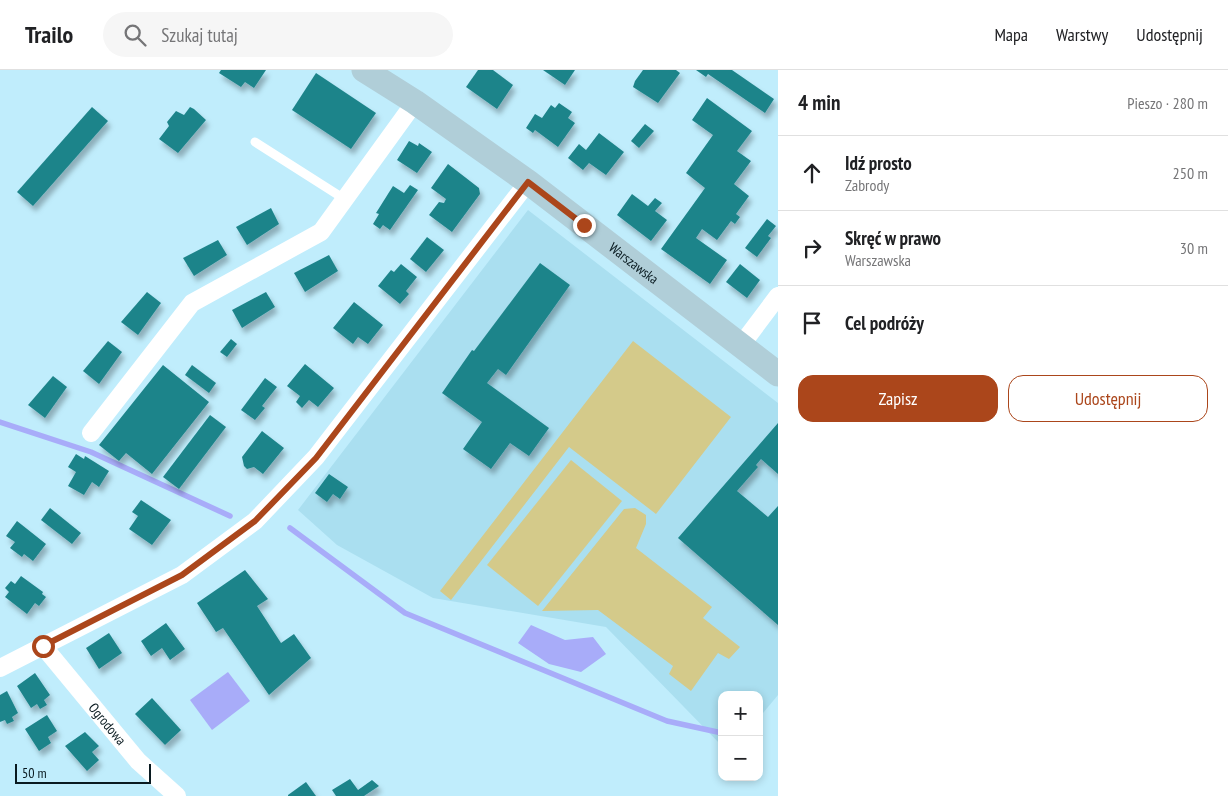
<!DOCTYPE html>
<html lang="pl">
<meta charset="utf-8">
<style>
:root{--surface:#fff;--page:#f6f6f6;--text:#202124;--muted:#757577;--line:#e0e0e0;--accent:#ab461b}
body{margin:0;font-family:"PT Sans Narrow",sans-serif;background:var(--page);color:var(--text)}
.controls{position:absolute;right:15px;bottom:15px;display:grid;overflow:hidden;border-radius:10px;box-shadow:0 2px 8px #0003}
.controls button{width:45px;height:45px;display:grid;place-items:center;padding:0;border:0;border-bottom:1px solid var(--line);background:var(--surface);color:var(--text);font:25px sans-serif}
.scale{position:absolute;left:15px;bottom:12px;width:136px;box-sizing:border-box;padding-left:5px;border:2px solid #091a20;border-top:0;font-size:14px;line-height:18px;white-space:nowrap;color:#091a20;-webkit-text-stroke:4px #c0edfc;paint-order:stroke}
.stop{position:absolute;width:15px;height:15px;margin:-11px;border:4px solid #ab461b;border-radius:50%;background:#fff}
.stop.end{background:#ab461b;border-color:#fff;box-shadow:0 1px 5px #0008}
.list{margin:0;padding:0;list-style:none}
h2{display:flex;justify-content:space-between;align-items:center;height:65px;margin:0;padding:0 20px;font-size:21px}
h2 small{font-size:16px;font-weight:400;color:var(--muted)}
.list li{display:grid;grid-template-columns:32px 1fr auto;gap:15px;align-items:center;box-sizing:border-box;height:75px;padding:0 20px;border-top:1px solid var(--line)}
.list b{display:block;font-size:19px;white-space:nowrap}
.list p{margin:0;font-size:16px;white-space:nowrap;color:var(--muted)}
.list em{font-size:16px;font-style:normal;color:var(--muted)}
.actions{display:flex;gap:10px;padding:15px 20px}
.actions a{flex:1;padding:11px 0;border:1px solid var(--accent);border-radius:15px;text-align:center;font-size:18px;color:var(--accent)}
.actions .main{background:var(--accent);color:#fff}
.icon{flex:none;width:28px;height:28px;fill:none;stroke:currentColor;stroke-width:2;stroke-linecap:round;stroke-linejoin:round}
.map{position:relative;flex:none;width:778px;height:726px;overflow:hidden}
header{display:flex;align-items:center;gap:30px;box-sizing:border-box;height:70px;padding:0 25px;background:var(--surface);border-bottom:1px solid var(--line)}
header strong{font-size:24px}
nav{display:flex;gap:28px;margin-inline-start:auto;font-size:18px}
.search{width:350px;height:45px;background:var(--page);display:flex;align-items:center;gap:12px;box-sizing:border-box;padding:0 18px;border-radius:28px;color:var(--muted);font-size:19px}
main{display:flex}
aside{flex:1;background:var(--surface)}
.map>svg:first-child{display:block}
</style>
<header>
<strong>Trailo</strong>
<div class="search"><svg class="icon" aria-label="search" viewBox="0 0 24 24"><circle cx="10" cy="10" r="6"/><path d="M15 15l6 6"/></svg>Szukaj tutaj</div>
<nav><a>Mapa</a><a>Warstwy</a><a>Udostępnij</a></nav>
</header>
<main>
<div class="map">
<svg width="778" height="726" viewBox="0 0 778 726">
<defs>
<filter id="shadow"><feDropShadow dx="3" dy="5.5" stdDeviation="2.5" flood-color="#0004"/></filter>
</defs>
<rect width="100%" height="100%" fill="#c0edfc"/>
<path fill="#aadff0" d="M528,140L778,333V625L759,648V625H722V676L606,557L433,528L337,475L298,440Z"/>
<g fill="#d4ca8a">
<path d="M633,271L731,347L656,444L569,377L451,530L440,521Z"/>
<path d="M571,390L622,431L538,536L487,495Z"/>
<path d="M635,438L646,445V454L636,478L712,537L703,548L740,577L729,589L718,583L691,621L669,604L673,596L598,540L542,541L624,439Z"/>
</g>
<g fill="#a8acf9">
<path d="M531,555L565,570L593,567L606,584L581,602L549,594L518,573Z"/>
<path d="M228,602L250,631L212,660L190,630Z"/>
</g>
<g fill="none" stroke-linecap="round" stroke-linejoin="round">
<g stroke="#a8acf9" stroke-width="5.5">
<path d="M0,352L91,382L230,446"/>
<path d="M290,458L405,543L667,651L722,663"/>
</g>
</g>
<g fill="#1e848a" filter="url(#shadow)">
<path d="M221,0H266L254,18L245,12L241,17L219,3Z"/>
<path d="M478,0H493L513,15L497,39L466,17Z"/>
<path d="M543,0H575L565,15Z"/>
<path d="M643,0H676L680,3L658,33L633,17L635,11Z"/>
<path d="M696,0H732L774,29L765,43L708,4L706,7Z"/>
<path d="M316,3L376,43L351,79L292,40Z"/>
<path d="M707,28L752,61L737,81L751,91L734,114L749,126L736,144L740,147L735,154L731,151L717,170L702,159L696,168L727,190L710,214L661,179L705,118L686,103L713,65L692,50Z"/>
<path d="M559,33L572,42L568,48L575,53L558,77L535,60L533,63L526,58L535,44L542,48L551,35L555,38Z"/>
<path d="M92,37L108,51L33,136L17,122Z"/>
<path d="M190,37L194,39L206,50L178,83L159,69L169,56L167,52L176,41L184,45Z"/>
<path d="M645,54L654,61L639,78L631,71Z"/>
<path d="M599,63L624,82L606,105L589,93L583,100L568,88L579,74L586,80Z"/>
<path d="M409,71L418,76L419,73L432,82L417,103L397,90Z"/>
<path d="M448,94L479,118L480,124L452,162L429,145L439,132L444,133L446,129L431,118Z"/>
<path d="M410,115L418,120L390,160L383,155L380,159L373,154L379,144L376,143L393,116L404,123Z"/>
<path d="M632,124L648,136L655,128L662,133L655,141L667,150L651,171L617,145Z"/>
<path d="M271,138L279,154L247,175L236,157Z"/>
<path d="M767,149L776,156L768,166L771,168L757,187L745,178Z"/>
<path d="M427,167L444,180L426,202L410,189Z"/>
<path d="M218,170L227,185L194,206L183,188Z"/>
<path d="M329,185L338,201L305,222L294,203Z"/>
<path d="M540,193L570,215L506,305L498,299L487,313L549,358L529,386L510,373L491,399L463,379L482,352L442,323L472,280L474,281Z"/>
<path d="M401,194L417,207L406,221L409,224L400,234L378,216L391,200L394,202Z"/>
<path d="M740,194L760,210L747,228L726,212Z"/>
<path d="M147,222L161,233L138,265L121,252Z"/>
<path d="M266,222L275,237L242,258L232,240Z"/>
<path d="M354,232L383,255L368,274L358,267L353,274L333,258Z"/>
<path d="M231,269L237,274L227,287L220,282Z"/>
<path d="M108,271L122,282L99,314L83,301Z"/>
<path d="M305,294L334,318L318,337L309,330L302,338L296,332L300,326L287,316Z"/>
<path d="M163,295L209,332L152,404L126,383L119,391L99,375Z"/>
<path d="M192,295L216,313L209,323L185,305Z"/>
<path d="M53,306L67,317L45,348L28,335Z"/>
<path d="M265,308L277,317L262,336L265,338L255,350L241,340Z"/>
<path d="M210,345L226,357L179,419L163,407Z"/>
<path d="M778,353V404L761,389L756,395L758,397L737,421L768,447L778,436V555L678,468Z"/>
<path d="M262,361L284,378L263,404L254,397L247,399L244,396L242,387Z"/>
<path d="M76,384L84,389L85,386L109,401L99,417L92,412L84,425L68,416L76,402L68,397Z"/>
<path d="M329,404L348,417L340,429L333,424L327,432L315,423Z"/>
<path d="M141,430L171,450L152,475L129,459L138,446L132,442Z"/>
<path d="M50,438L81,463L72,474L41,450Z"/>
<path d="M17,451L46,474L33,491L24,484L22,487L10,478L15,472L6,466Z"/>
<path d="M245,500L268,529L257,536L281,573L294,564L311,588L269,625L223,558L216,562L197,533Z"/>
<path d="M21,506L43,522L42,524L46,527L39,536L35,533L27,544L5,527L9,522L5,518L11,511L15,514Z"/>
<path d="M166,553L185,579L170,590L162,578L151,586L141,571Z"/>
<path d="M109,563L122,583L99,599L86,578Z"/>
<path d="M35,603L50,625L44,630L47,635L40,639L37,634L31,638L17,616Z"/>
<path d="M7,621L18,643L12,647L14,651L7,654L5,650L0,652V625Z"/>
<path d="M152,628L181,660L165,675L135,644Z"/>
<path d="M47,645L57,661L48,667L51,673L39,681L25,659Z"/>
<path d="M85,662L99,676L92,682L99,690L87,701L65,676Z"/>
<path d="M350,709L358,720L372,710L379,716L364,726H336L332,720Z"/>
<path d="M306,712L316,726H288V725Z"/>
</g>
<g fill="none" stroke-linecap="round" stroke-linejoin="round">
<path stroke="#fff" stroke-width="9" d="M255,72L346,130"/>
<g stroke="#fff" stroke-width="18">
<path d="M742,274L778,226"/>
<path d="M91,363L192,233L321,162L415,32"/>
<path id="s1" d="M43,576L138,691L177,726"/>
<path d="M0,598L182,505L255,451L316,387L528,112"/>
</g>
<path stroke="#b0ced8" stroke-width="25" id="s2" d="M364,0L415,32L528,112L778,304"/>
</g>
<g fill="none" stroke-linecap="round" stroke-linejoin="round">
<path stroke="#ab461b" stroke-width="6" d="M43,576L182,505L255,451L316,388L528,112L584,155"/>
</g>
<g text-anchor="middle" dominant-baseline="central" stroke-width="5" stroke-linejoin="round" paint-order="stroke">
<g font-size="14" fill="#091a20" stroke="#c0edfc">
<text stroke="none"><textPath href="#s2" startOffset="332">Warszawska</textPath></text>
<text stroke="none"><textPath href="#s1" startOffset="101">Ogrodowa</textPath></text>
</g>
</g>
</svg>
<div class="controls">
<button>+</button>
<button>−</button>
</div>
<div class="scale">50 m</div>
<div class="stop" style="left:43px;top:576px"></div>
<div class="stop end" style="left:584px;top:155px"></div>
</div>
<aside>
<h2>4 min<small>Pieszo · 280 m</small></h2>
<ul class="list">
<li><svg class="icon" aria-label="ahead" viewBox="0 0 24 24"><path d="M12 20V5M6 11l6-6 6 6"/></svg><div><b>Idź prosto</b><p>Zabrody</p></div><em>250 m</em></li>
<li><svg class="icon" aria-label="right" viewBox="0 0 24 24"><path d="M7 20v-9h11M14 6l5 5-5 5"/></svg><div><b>Skręć w prawo</b><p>Warszawska</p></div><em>30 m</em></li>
<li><svg class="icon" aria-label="arrive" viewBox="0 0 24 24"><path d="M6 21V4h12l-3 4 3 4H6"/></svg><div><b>Cel podróży</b></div></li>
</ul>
<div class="actions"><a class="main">Zapisz</a><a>Udostępnij</a></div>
</aside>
</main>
